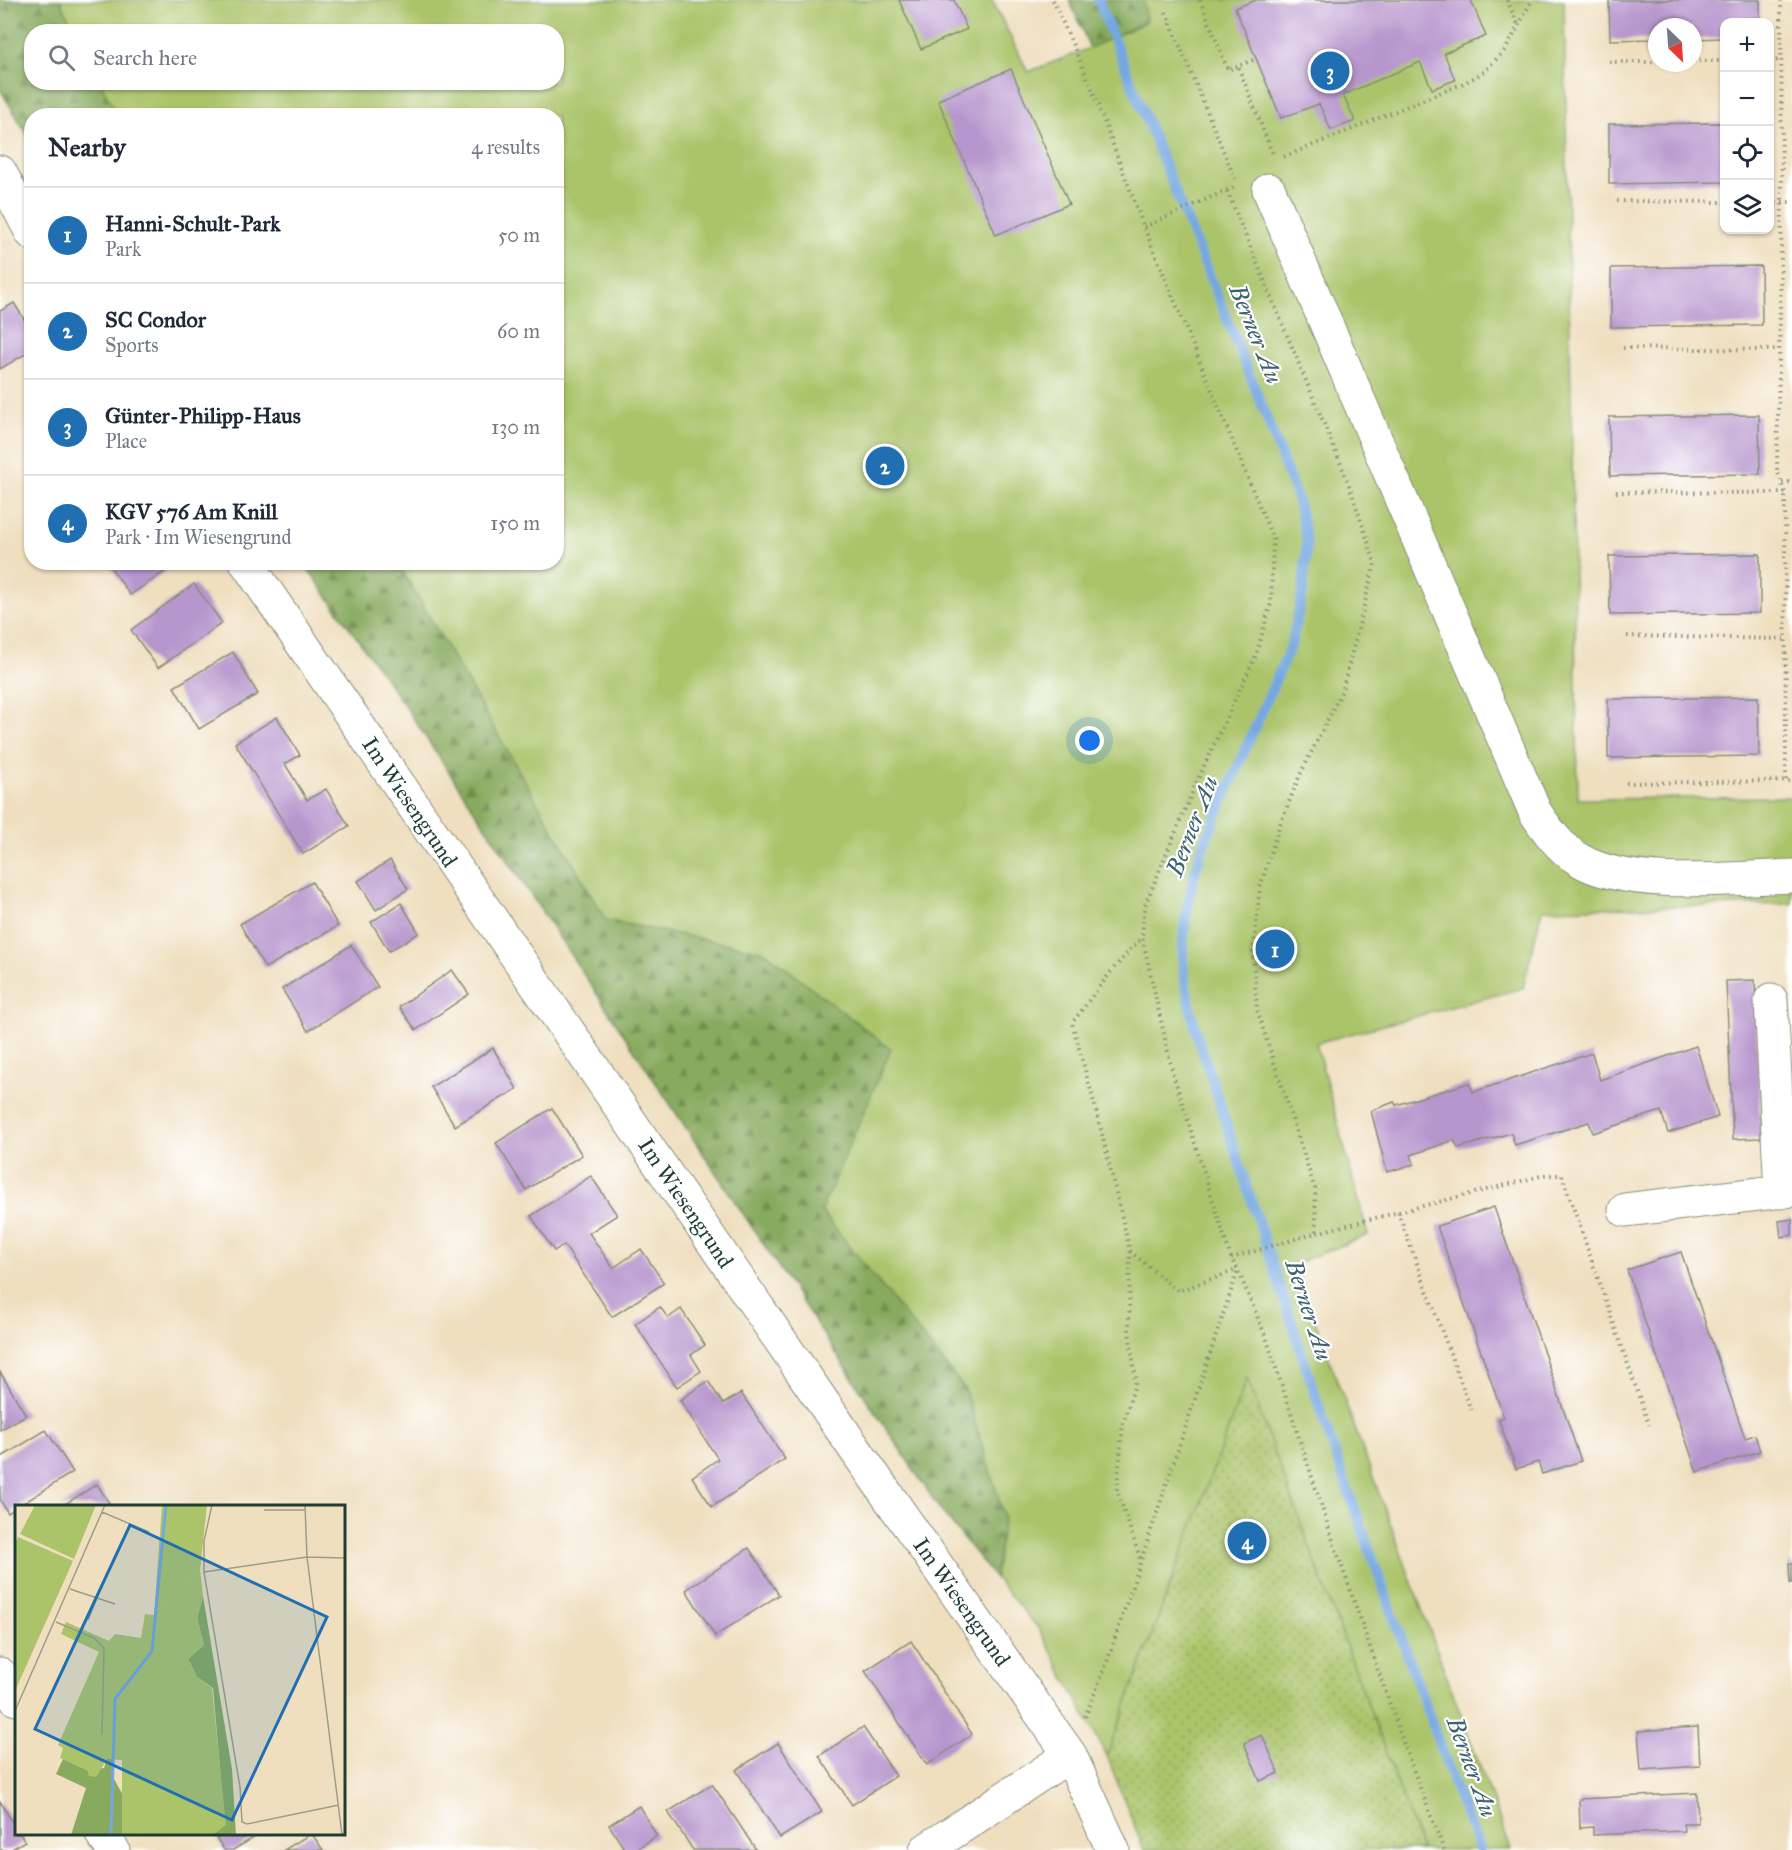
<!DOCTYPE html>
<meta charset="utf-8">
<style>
:root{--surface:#fff;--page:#f6f6f7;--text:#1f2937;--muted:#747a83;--line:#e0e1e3;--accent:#1f6fb2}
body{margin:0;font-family:"IM FELL Great Primer",serif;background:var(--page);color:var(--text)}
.controls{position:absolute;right:18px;top:18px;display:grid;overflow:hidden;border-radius:12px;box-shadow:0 2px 4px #0004}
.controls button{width:54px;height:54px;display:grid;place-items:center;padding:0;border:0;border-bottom:2px solid var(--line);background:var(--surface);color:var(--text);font:30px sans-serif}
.compass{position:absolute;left:1648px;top:18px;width:54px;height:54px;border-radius:50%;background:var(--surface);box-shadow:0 2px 4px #0004;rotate:155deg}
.you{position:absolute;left:1090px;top:741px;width:21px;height:21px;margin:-15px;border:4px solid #fff;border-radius:50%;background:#1a73e8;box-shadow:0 0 0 9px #1a73e833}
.badge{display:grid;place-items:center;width:39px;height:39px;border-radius:50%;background:var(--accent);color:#fff;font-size:20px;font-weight:700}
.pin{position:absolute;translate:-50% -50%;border:3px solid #fff;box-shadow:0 2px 6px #0006}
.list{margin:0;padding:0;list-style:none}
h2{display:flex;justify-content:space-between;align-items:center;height:78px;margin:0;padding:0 24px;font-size:26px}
h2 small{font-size:20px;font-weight:400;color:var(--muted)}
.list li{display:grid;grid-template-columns:39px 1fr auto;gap:18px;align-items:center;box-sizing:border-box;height:96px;padding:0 24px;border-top:2px solid var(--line)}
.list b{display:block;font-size:22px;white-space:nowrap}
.list p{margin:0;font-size:20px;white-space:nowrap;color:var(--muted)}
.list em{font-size:20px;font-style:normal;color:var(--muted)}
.icon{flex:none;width:33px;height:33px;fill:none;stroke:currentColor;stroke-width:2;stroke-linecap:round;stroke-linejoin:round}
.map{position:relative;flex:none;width:1792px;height:1850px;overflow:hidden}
.search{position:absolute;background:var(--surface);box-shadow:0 2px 4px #0004;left:24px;top:24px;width:540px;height:66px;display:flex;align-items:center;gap:15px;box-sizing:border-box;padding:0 21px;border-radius:24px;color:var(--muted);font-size:22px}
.panel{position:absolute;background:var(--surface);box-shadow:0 2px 4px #0004;left:24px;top:108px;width:540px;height:462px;border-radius:24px}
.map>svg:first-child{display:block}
</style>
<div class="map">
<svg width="1792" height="1850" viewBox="0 0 1792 1850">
<defs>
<pattern id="forest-firs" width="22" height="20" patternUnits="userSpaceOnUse" patternTransform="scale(1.5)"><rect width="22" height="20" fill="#88aa5e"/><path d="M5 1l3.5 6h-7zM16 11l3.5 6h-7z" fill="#6f8c4e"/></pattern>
<pattern id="garden-dots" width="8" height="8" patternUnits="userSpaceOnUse" patternTransform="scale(1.5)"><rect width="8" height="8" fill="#abc46a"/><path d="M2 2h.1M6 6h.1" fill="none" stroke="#8ba058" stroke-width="1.8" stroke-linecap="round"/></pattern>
</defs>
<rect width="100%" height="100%" fill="#fff"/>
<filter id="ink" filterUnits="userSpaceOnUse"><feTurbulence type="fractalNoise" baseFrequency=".0167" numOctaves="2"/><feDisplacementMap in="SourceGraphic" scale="12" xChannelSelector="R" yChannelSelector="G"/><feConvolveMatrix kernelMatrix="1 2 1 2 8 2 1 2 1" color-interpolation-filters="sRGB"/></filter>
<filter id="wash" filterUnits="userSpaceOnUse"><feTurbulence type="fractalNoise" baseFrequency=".008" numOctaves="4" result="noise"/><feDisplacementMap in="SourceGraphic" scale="24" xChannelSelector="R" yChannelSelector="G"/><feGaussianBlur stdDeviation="1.35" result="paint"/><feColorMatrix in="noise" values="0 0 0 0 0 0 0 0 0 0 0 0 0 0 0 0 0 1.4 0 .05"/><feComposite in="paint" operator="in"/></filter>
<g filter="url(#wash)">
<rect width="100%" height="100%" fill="#efdfbf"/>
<g fill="url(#forest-firs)" stroke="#547449" stroke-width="1.5">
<path d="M0,0H60L75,31L32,32V82L101,83L117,115L32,116L31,141L0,89Z"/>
<path d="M1069,0H1144L1147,21L1090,48Z"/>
<path d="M304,563H398L606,920L764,951L891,1049L821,1211L965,1389L1004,1516L995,1578L939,1508L407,709Z"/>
</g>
<path fill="#abc46a" stroke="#65804f" stroke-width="1.5" d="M60,0H992L1028,72L1090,48L1146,22L1144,0H1564L1578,799L1792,797V904L1542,909L1523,988L1316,1043L1368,1235L1294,1264L1511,1850H1422L1247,1379L1107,1756L1039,1629L995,1578L1004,1516L965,1389L821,1211L891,1049L764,951L606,920L398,563L556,562V116L117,115L101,83L556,82V32L75,31Z"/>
<path fill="url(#garden-dots)" stroke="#65804f" stroke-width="1.5" d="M1247,1378L1422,1850H1144L1107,1756Z"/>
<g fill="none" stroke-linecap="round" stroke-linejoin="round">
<path stroke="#75a7e1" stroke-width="10" d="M1098,0L1265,413L1298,502L1307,542L1303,591L1291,645L1201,851C1190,888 1182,924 1183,962C1184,986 1192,1012 1197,1035L1334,1451L1461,1804L1480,1850"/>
</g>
<g id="blocks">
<g fill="#b796cd">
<path d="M899,0H954L967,29L921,49Z"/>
<path d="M1256,0H1471L1486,36L1444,53L1455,80L1432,89L1420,62L1343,95L1355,121L1331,130L1319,104L1281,118L1235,8Z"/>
<path d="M1609,0H1760V22H1724V38L1693,39V27H1657V39L1610,40Z"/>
<path d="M1011,69L1069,204L996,235L938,100Z"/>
<path d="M1724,123V182L1609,184V124Z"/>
<path d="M1761,266L1762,325L1611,327V268Z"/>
<path d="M14,303L32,332V350L0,369V311Z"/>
<path d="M1759,415L1760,474L1610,476L1609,417Z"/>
<path d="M1760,554V613L1610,615L1609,556Z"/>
<path d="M107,562H171L173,566L130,595Z"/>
<path d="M194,584L222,623L158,668L131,630Z"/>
<path d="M233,652L258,694L199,729L174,687Z"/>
<path d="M1758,697L1759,756L1608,758V699Z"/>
<path d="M277,717L300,755L285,764L307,800L326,789L349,826L303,854L235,743Z"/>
<path d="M390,860L408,889L376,910L358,881Z"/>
<path d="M312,882L338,926L265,968L240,924Z"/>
<path d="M401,903L419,933L389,951L371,922Z"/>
<path d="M351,945L378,987L308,1031L282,989Z"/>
<path d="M452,970L469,994L416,1030L399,1007Z"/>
<path d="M1755,980L1761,1138L1733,1139L1726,981Z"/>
<path d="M1696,1046L1718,1117L1668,1133L1661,1111L1593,1133L1589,1122L1515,1145L1511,1133L1458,1148L1454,1140L1411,1155L1414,1164L1387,1172L1371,1111L1394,1102L1396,1105L1469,1083L1473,1092L1592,1053L1600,1080Z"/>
<path d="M493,1048L517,1089L455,1126L431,1087Z"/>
<path d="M552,1108L582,1155L526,1190L496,1143Z"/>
<path d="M591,1176L617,1215L589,1233L613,1268L641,1249L664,1283L612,1317L564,1245L554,1251L531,1216Z"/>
<path d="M1494,1207L1581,1461L1542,1474L1538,1462L1516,1469L1499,1420L1504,1418L1437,1226Z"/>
<path d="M1792,1219V1235L1781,1237L1779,1221Z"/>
<path d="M1681,1252L1745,1438L1755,1435L1760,1451L1697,1472L1627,1270Z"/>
<path d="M660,1307L668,1318L681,1309L705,1345L691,1355L701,1371L677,1387L635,1324Z"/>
<path d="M0,1372L26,1415L0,1430Z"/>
<path d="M708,1381L723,1404L741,1393L785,1459L712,1507L692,1477L718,1459L680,1400Z"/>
<path d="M46,1430L73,1472L8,1513L0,1500V1458Z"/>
<path d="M97,1484L111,1506H62Z"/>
<path d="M749,1548L779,1595L715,1636L686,1590Z"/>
<path d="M1789,1563H1792V1583H1790Z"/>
<path d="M911,1641L972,1734L927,1765L865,1671Z"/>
<path d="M863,1727L896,1776L852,1805L819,1756Z"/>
<path d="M1698,1727L1700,1766L1641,1770L1638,1731Z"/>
<path d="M1262,1735L1279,1773L1260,1781L1244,1743Z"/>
<path d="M778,1743L822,1812L780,1838L736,1770Z"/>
<path d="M712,1784L737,1821L756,1850H693L668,1812Z"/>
<path d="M1697,1793L1698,1823H1683L1684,1831L1593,1835V1827L1580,1828L1579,1799Z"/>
<path d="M0,1801L16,1828V1834H20L25,1841L10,1850H0Z"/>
<path d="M639,1806L657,1836L635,1850H625L609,1825Z"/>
<path d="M214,1834H260L233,1850H224Z"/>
<path d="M310,1834H312L323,1850H284Z"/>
</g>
</g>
</g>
<g filter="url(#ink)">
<use href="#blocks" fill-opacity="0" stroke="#878e7a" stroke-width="1.5"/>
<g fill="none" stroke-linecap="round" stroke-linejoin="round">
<g stroke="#878e7a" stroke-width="35">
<g id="minor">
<path d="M0,172L32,233"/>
<path d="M1269,190L1535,812C1547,830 1560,848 1578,859C1627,890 1734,878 1792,876"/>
<path d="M246,562L857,1452L1070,1755L1113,1850"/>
<path d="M1771,1000L1781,1192"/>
<path d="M1625,1210L1792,1190"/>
<path d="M0,1674L16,1699"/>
<path d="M102,1834L113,1850"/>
<path d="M926,1850L1070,1755"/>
</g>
</g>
<g stroke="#878e7a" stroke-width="4" stroke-dasharray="1.5 4.5" stroke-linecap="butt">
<path d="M1053,0L1090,84L1144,227L1273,539L1271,603L1256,655L1197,781L1145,905L1142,936L1173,1074L1231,1258L1238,1270L1267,1340L1334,1544L1408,1756L1444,1850"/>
<path d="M1200,0L1228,70L1238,66"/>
<path d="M1507,0L1519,27"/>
<path d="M1781,0L1782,202L1777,470L1785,493L1786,781"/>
<path d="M1166,12L1235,179"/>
<path d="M1253,60L1238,66L1273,155"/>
<path d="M1693,61H1724"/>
<path d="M1770,61L1782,60"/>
<path d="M1609,62H1657"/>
<path d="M1284,157L1464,83L1484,72L1506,49L1532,0"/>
<path d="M1227,191L1347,479L1375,563L1342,691L1299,777L1279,827L1260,887L1253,954L1257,1010L1315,1189L1316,1233"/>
<path d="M1617,201L1724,202"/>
<path d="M1770,202H1792"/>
<path d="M1144,227L1234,187"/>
<path d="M1623,348L1778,350"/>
<path d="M1782,482H1792"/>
<path d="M1616,492L1785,493"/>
<path d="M1627,636L1784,639"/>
<path d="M1626,783L1792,781"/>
<path d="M1398,1212L1471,1410"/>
<path d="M1130,1251L1178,1291L1237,1270"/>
<path d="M1231,1258L1316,1233L1545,1175H1562L1649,1425"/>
<path d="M1140,1558L1117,1490L1123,1423L1136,1381L1129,1332L1130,1251L1097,1113L1072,1023L1113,969L1142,937"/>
<path d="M1085,1717L1106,1665L1238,1270"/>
</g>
<use href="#minor" stroke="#fff" stroke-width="33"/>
</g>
</g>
<g text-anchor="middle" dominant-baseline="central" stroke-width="4.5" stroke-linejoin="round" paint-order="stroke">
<g font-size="22" fill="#1f3d34" stroke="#fff">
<text transform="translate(410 802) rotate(56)">Im Wiesengrund</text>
<text transform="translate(686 1203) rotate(56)">Im Wiesengrund</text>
<text transform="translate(962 1602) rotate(55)">Im Wiesengrund</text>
</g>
<g font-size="24" font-style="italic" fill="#3d6271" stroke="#fff">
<text transform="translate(1256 334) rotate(68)">Berner Au</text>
<text transform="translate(1192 826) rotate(-69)">Berner Au</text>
<text transform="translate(1309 1310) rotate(72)">Berner Au</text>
<text transform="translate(1472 1767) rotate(70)">Berner Au</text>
</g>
</g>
<g transform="translate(15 1505)">
<rect width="330" height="330" fill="#efdfbf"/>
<path d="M188,91L217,264L221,330H197L210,320L198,183L182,172L173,154L189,140L182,113ZM48,254L72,265L89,263L92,254H99V274L109,292L107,330H56L71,283L41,269Z" fill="#88aa5e"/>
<path d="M20,0H81L59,54L5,29ZM147,0H169L165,2L150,99L185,65L188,91L182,113L189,140L173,154L182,172L197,183L211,320L197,330H107V255L92,254L81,272L74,271L72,265L45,253L48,243L43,240L84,147L46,129L51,117L94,136L100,129L126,133L130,109L139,110ZM3,32L58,56L0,186V38Z" fill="#abc46a"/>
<path d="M169,0H192L185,65L150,100L158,3Z" fill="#abc46a"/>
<path fill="none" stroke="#75a7e1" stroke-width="3" d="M96,330L100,194L137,146L151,0"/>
<path fill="none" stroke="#9c9e87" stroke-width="1.5" d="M197,0L189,36V67L225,282L227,317L232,319L324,300M290,0L292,52L327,330M249,5H290M87,7L134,27M189,67L292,52L330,53M55,84L100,99M73,115L82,93M41,117L79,133L89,143L87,230M0,206L90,0"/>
<path fill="#1f6fb2" fill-opacity="0.15" stroke="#1f6fb2" stroke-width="3" d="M115,20L312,112L217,315L20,224Z"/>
<rect width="330" height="330" fill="none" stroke="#1f3d34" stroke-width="3"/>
</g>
</svg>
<div class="controls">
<button>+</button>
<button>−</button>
<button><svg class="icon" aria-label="locate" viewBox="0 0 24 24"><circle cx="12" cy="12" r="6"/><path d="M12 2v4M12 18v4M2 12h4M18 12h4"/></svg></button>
<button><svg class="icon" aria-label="layers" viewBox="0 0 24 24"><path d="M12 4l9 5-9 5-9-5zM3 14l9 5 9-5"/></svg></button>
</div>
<svg class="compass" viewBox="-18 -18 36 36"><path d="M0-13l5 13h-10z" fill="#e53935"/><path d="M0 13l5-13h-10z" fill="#747a83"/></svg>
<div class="you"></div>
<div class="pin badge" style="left:1275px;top:949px">1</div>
<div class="pin badge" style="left:885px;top:466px">2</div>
<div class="pin badge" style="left:1330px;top:71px">3</div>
<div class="pin badge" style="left:1247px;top:1541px">4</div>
<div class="search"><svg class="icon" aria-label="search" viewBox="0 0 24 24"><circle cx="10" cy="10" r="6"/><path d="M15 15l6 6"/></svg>Search here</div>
<section class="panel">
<h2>Nearby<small>4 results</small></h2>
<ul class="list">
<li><span class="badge">1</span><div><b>Hanni-Schult-Park</b><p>Park</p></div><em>50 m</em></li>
<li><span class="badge">2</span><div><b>SC Condor</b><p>Sports</p></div><em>60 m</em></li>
<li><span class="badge">3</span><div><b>Günter-Philipp-Haus</b><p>Place</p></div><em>130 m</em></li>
<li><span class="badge">4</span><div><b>KGV 576 Am Knill</b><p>Park · Im Wiesengrund</p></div><em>150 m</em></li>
</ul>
</section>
</div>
